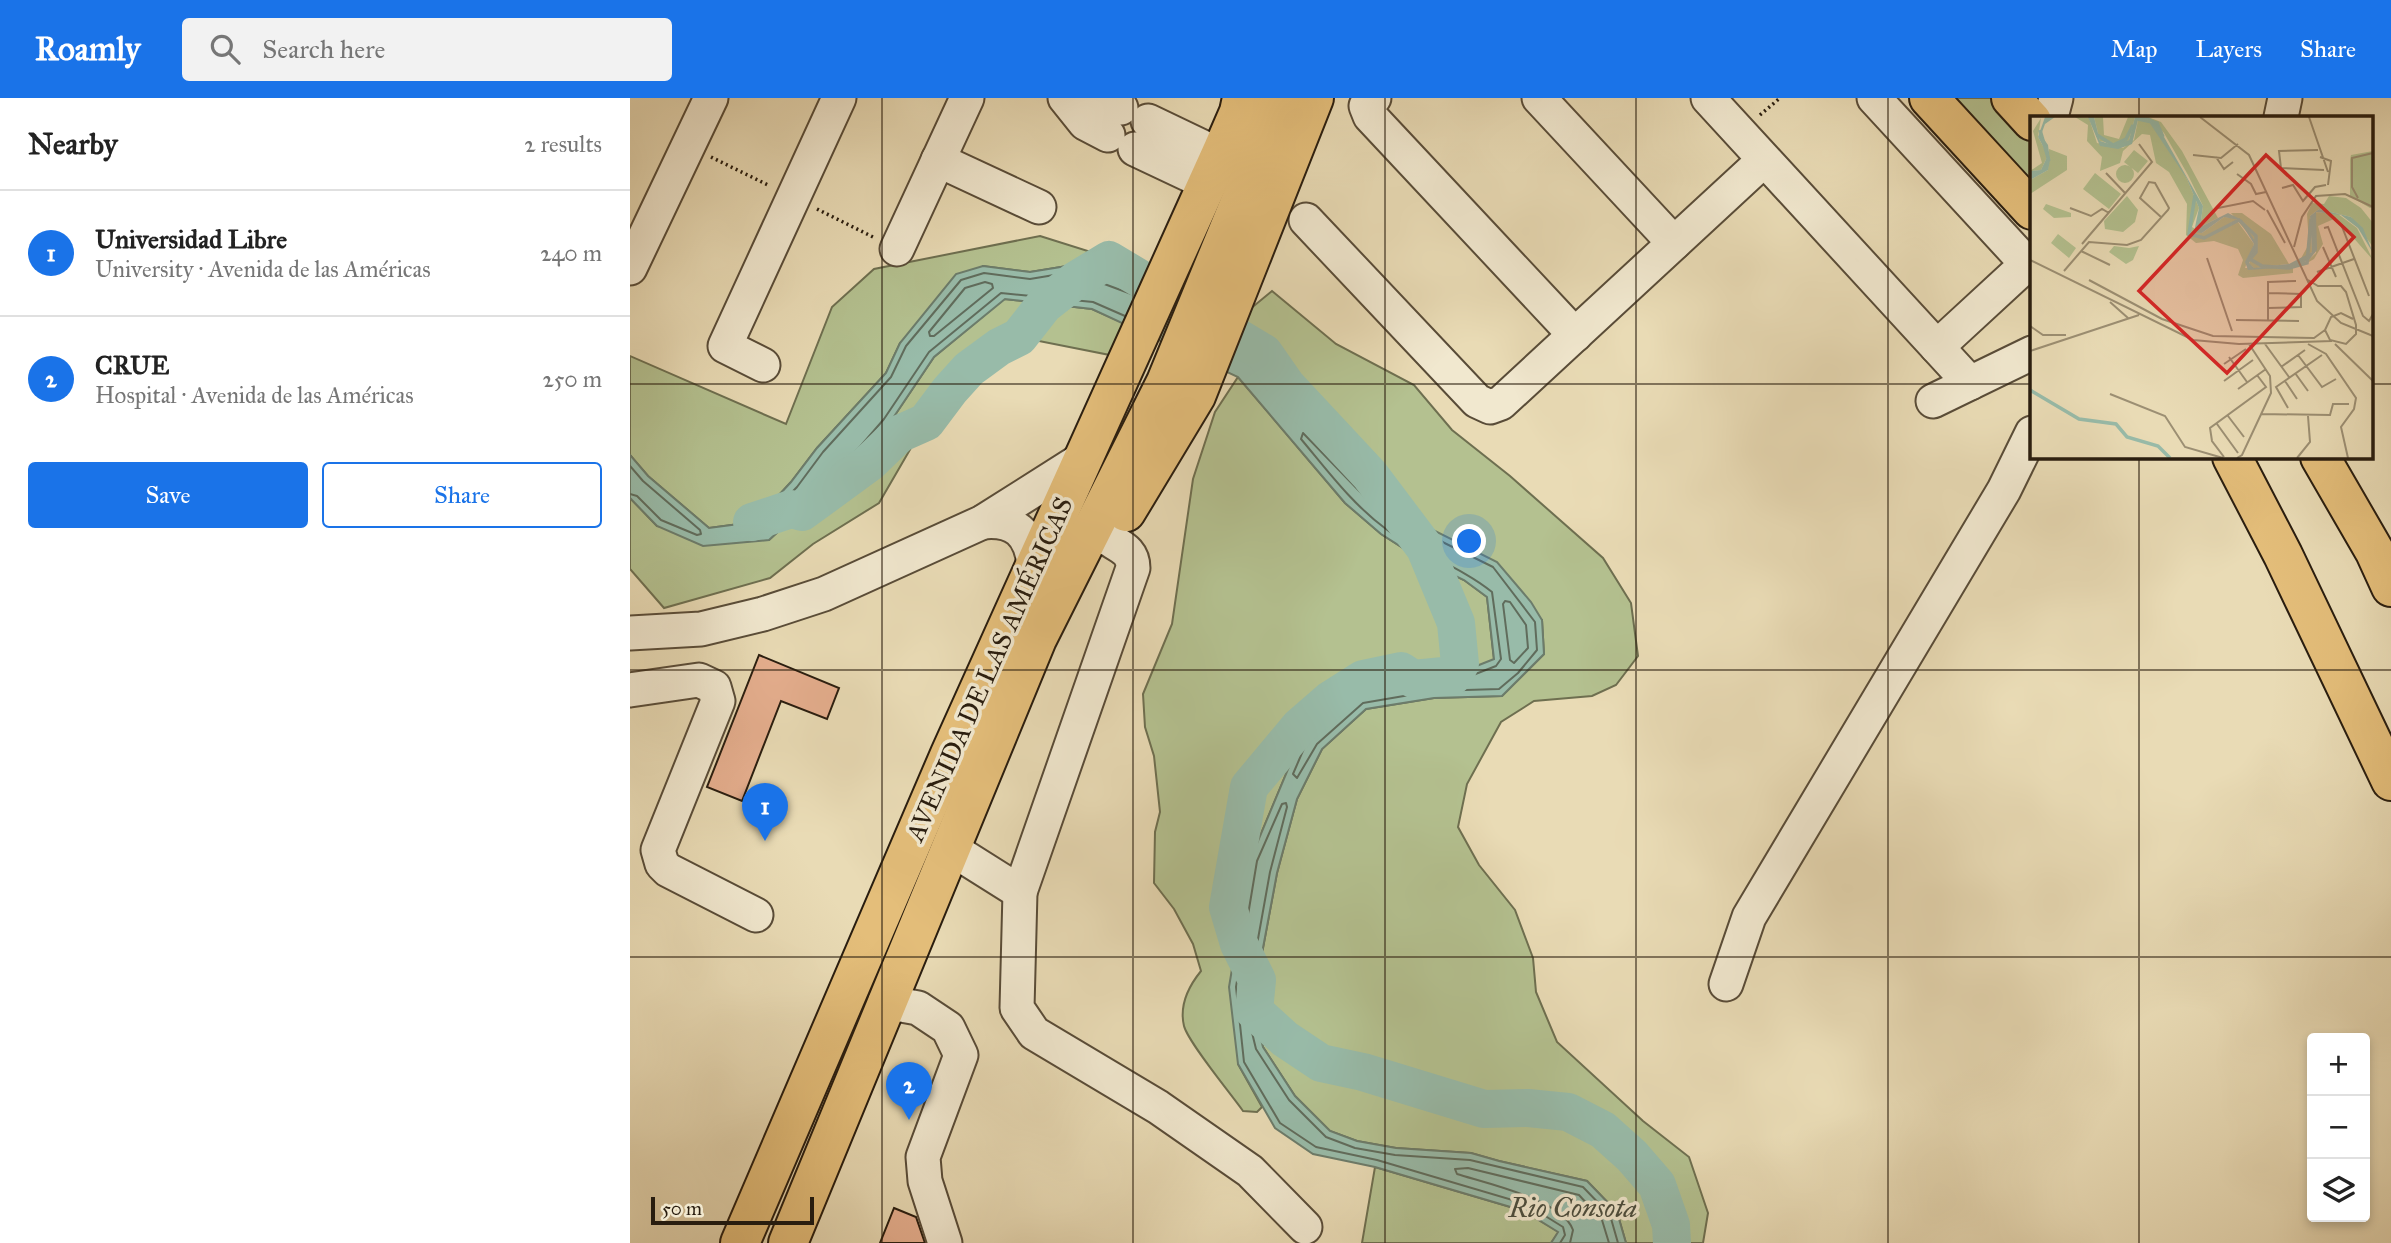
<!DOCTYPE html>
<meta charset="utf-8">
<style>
:root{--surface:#fff;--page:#f2f2f2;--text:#222;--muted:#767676;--line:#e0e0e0;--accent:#1a73e8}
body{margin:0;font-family:"IM FELL Great Primer",serif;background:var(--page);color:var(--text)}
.controls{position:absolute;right:21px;bottom:21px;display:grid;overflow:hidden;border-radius:7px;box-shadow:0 4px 10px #0003}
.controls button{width:63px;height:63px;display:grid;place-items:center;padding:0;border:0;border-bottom:2px solid var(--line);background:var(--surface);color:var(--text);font:35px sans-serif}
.scale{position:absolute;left:21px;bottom:18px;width:163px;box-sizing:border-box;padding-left:7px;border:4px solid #291d0f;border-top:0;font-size:19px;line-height:24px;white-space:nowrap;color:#291d0f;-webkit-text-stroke:5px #f1e8cf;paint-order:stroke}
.you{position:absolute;left:840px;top:444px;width:24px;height:24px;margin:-18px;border:5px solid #fff;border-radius:50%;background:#1a73e8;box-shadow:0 0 0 10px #1a73e833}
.badge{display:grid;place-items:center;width:46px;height:46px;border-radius:50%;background:var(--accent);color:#fff;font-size:23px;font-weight:700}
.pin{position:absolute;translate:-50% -58px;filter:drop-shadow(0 2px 4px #0008)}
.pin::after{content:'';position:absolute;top:37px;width:24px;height:21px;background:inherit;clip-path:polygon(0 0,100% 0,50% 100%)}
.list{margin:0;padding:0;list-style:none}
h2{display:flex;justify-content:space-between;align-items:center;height:91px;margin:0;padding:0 28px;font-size:30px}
h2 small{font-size:23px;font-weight:400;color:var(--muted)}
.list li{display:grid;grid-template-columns:46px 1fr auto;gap:21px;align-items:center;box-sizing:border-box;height:126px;padding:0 28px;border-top:2px solid var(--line)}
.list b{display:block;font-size:26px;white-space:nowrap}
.list p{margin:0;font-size:23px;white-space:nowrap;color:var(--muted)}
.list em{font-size:23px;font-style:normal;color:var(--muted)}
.actions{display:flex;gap:14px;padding:21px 28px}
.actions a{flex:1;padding:16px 0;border:2px solid var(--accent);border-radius:7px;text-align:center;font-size:24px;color:var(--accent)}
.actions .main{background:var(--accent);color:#fff}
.icon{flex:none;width:38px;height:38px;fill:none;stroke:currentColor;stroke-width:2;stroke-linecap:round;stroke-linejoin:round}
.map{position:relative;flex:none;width:1761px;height:1145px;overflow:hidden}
header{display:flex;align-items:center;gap:42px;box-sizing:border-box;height:98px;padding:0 35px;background:var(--accent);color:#fff}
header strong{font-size:33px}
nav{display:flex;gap:38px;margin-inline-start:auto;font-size:24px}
.search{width:490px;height:63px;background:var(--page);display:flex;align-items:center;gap:18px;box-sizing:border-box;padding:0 24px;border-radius:7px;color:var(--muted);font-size:26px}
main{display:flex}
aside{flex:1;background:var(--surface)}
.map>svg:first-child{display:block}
</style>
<header>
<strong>Roamly</strong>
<div class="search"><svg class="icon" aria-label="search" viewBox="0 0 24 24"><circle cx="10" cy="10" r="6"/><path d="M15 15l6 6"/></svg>Search here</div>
<nav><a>Map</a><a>Layers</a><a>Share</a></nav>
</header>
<main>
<aside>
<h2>Nearby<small>2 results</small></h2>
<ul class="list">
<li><span class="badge">1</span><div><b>Universidad Libre</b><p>University · Avenida de las Américas</p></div><em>240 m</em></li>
<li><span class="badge">2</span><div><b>CRUE</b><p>Hospital · Avenida de las Américas</p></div><em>250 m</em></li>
</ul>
<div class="actions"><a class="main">Save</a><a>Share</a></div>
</aside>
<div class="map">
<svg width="1761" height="1145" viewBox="0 0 1761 1145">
<rect width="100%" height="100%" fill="#e9dbb5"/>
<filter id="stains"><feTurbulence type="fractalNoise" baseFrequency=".00286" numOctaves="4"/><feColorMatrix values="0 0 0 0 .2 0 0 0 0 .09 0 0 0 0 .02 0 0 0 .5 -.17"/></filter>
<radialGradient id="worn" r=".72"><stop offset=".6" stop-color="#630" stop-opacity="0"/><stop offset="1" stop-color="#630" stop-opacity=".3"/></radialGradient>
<g fill="#b4c190" stroke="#6e6f50" stroke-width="2">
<path d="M1299,0H1381L1402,23V112Z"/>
<path d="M410,138L534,177L524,199L487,181L443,167L400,174L353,168L270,245L256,275L187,350L161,384L124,424L79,430L18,378L0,357V258L156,326L202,209L244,171Z"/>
<path d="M642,193L706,246L784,287L822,332L880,378L973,460L1001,505L1008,558L986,587L962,598L904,603L871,624L837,686L828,729L849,767L885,812L903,860L906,894L927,944L1013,1023L1059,1059L1078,1115L1073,1145H996L987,1114L957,1083L869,1063L841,1055L766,1050L727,1043L700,1033L665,998L633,949L624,913L627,882L647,775L667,701L692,651L736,611L804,600L872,598L914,556L912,522L742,396L656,308L605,243L608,221Z"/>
<path d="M374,201L462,211L505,230L490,259L389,239L339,271L296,324L249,405L183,446L140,480L34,510L0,471V400L27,428L139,442L233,356L259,326L304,259Z"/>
<path d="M608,279L715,405L751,436L792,462L834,482L857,499L864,562L824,577L771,573L700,602L669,645L620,762L608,966L632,1009L627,1014L613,1013C601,996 558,944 554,928C549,907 558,889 571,873L563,846L544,811L524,785L525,734L530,714L524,658L515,629L513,596L542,526L563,381L585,314Z"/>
<path d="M745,1069L894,1113L929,1134L921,1145H732Z"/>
</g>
<path fill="#98bba9" stroke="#6c7c6b" stroke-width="2" d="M443,167L487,181L599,237L656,308L742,396L769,415L867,464L901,504L912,522L914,556L872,598L804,600L736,611L692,651L667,701L647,775L627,882L624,913L633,949L665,998L700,1033L727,1043L766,1050L841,1055L869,1063L957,1083L987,1114L996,1145H921L928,1134L894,1113L745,1069L683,1056L645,1030L608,966L599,889L620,762L669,645L700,602L733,581L771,573L824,577L864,561L857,499L834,482L792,462L751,436L715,405L608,279L462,211L375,201L304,259L259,326L233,356L139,442L73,448L27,428L0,400V357L18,378L79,430L124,424L161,384L187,350L256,275L270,245L326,176L353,168L400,174Z"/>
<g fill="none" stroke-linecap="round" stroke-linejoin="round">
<g stroke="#606c5c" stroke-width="2">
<path d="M355,184L362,186L363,190L304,238H300L299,234L335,190Z"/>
<path d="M495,218L463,204L371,195L299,254L254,321L228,351L137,435L127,434V430L167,389L193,354L261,279L276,248L331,182L354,175L400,181L442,174L504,197"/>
<path d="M673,335L738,402L766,421L863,469L905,524L907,552L888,575L869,591L803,593L733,605L687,646L667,680L663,676L675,648L704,607L735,588L771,580L825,584L866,568L871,561L862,494C830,468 789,456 756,431C722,406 697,372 671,341Z"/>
<path d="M0,368L13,383L70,432L71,436L67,437L31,422L7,398L0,396"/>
<path d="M875,503L880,504L896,527L898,550L884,565L880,562L873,506Z"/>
<path d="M930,1145L935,1137L933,1129L896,1106L747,1062L686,1049L650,1025L614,964L606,889L627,763L652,706L656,705L657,709L640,774L621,880L617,914L626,951L659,1002L696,1039L725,1050L765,1057L840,1062L953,1089L980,1117L988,1145"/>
<path d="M940,1145L943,1132C933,1102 855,1085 827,1076L825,1071L838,1070L949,1097L972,1122L979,1145"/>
</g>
<path stroke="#98bba9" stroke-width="38" d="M122,424L161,411L172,414L239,365L269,336L296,324L320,292L339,271L369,249L389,239L414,207L446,182L479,162L634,255L657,288L740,377L795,450L826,525L830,566L824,577L783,581L771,573L733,581L700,602L670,628L619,689L598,809L609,846L627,882L624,913L655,941L691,965L733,974L854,1011L898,1010L938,1014L973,1032L1002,1058L1027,1087L1041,1127L1042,1145"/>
</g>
<g fill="#e6af8f" stroke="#291d0f" stroke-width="2">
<path d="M129,557L209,590L197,621L151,603L112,703L77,689Z"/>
<path d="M264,1110L286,1119L295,1145H250Z"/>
</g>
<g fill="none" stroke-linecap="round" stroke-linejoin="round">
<g stroke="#594c38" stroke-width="37">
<g id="minor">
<path d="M435,0L455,25L478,37"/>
<path d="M469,0L491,10"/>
<path d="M744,0L736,8L740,18L945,237"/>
<path d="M909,0L1044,145"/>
<path d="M1078,0L1340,285"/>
<path d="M1244,0L1397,166L1307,249"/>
<path d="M1421,19L1426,0"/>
<path d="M1651,19L1655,0"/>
<path d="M518,23L589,57"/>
<path d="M505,51L577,85"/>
<path d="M308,62L409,109"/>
<path d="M676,122L847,303L860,309L871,305L1134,62"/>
<path d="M267,151L337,0"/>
<path d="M0,170L81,0"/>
<path d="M133,267L95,248L209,0"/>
<path d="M1303,303L1402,255"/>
<path d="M353,424C385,421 400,435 404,466"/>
<path d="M0,535L71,531L133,516L194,496L353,424L454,360"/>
<path d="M0,592L69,582L84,589L88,603L28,752L32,766L38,772L126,817"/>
<path d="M320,750L390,794L503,470C503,454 493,450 480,442"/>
<path d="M390,794L387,910L404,935L528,1009L620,1073L675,1129"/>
<path d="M1096,886L1119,819L1374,392L1402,335"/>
<path d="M255,904L288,910L318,930L331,957L293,1059L295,1083L315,1145"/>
</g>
</g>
<g stroke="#291d0f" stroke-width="42">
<g id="major">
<path d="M1299,0L1402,112"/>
<path d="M1381,0L1402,23"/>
<path d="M1602,359L1653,457L1761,683"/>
<path d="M1690,359L1745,454L1761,489"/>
</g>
</g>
<g stroke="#291d0f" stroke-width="42">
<g id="highway">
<path d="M496,414L566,298L684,0"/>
<path d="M110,1145L320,656L593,51L609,14L612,0"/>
<path d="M158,1145L407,541L536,284L643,24L650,0"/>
</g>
</g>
<g stroke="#291d0f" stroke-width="3.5" stroke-dasharray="2 3.5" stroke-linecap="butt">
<path d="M1130,17L1150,0"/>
<path d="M81,59L140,88"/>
<path d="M187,111L243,139"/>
</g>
<use href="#minor" stroke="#f1e8cf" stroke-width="33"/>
<use href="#major" stroke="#e4be7a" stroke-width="38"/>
<use href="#highway" stroke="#e4be7a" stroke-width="38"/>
</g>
<path fill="none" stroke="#291d0f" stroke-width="2" stroke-opacity="0.55" d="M252,0V1145M503,0V1145M755,0V1145M1006,0V1145M1258,0V1145M1509,0V19M0,286H1402M1742,286H1761M1509,359V1145M0,572H1761M0,859H1761"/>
<g text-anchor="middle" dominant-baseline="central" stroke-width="7" stroke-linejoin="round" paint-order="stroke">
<g font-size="26" fill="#291d0f" stroke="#f1e8cf">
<text transform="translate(359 571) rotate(-66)">AVENIDA DE LAS AMÉRICAS</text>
</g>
<g font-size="28" font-style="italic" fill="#4a4c3d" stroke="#f1e8cf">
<text x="943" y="1109">Rio Consota</text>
</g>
</g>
<g transform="translate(1400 18)">
<rect width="343" height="343" fill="#e9dbb5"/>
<path d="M45,1L59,2L67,27L93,32L104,24L108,4L115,2L131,18L157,63L169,92L162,111L172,117L194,101L205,102L224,128L215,152L263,151V157L213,162L208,159L213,144L208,133L184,125L166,127L156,119L157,88L139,56L126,47L120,19L112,18L93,35L90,47L70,55L72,41L57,25L58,9ZM64,1H73L74,19L89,23L98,1H105L99,24L89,29L70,25ZM118,1L131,6L152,35L188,102L170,111L173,90L158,59L134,17ZM11,2L8,21L18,39L11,54L0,55L12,47L3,15ZM19,33L37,40V54L0,78V64L18,54ZM104,34L118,45L113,51L106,45L113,51L108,57L94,46ZM343,35V91L340,92L320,80V44L321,39ZM86 58a9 9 0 1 1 18 0a9 9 0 1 1-18 0ZM65,57L91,78L79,93L53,73ZM97,80L108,94L105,106L93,116L75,113L74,105ZM299,80L316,82L331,92L343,107V131L321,101L289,93L280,100L282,136L270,144L279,128L277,98L282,87L294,88ZM16,88L41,97V101L24,102L13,93ZM285,96L308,98L327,112L343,144L306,102L288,110L293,128L284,143L272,150L286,137ZM201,97H212L241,118L259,148L224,152L219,148L226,127ZM28,118L46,132L39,142L21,127ZM84,130L99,132L109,130L103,144L96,148L79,136Z" fill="#b4c190"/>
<path d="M15,1H25L15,8L11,19L18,29L20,44L18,54L0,64V55L11,54L18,39L8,21ZM58,1H64L70,25L83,29L99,24L105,1H118L125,5L173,90L170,111L198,97L212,104L226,127V136L219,147L224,152L259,148L282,136L280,100L289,93L321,101L333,112L343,137L328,112L311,99L286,96L287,134L279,144L263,151L218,154L215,146L224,128L209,104L194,101L172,117L164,116L169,92L157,63L117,3L108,4L102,28L88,33L70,30Z" fill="#98bba9"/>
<path fill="none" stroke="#98bba9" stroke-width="3.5" d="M108,3L127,7L133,21M10,14L19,45M67,19L83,29L96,23L103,9M165,79L159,118L174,122L209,104L226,120V136L220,143L232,150L259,152L277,147L281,103M0,274L49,303L86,308L97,321L128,330L140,342"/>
<path fill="none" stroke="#9c8f73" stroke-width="2" d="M170,1L219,39L287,185L311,207L343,220M279,1L298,56M288,34L249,35L251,52L294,54M163,39L191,42L208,28M186,41L194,53L203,46M290,41L301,45L298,69M76,57L96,78M207,58L221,68L226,78L236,76M252,72L263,69L273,85L285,71L296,69M328,82L322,71V42L343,37M40,92L61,100L72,93L79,97M188,92L223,85L235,94M237,94L255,127M311,108L339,180M294,112L298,111L333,200L339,205L343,198M52,128L122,46L109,28M264,131L272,101L286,80L315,78L343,91M293,131L306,161M51,135L80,149M177,142L202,215M0,144L163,224L209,228L302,225M34,155L59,126L97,129L111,124L138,94L139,92L125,67L119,66L110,82L131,101M287,156L324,143M59,164L132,203L183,220L284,222L295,214M278,164L288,170H311L316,176L326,209V218L316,228L300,224L295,214L301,201L311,197L323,203M80,186L98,202M238,192L271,191V178L238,177M206,204L269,205M238,205V166L266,165M0,210L13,219H36M235,228L259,261M278,228L296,238L326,282L324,293L311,311L318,342M305,228L343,265M0,235L109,199M268,239L292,271L306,263M199,241L217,266M194,248L216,233M251,251L275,234M265,257L278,275M194,265L223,244M255,265L267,283M208,273L236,253M80,278L135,300L155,331L193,342M258,292L246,271L292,239M231,298L300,299L303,288H319M198,300L214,321M187,308L208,337M194,341L182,325L180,312L236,271L227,259M207,342L212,339L241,277L240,260L219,228M267,342L280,326L278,300"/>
<path fill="#d62828" fill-opacity="0.15" stroke="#d62828" stroke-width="3.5" d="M236,39L324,121L197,257L109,175Z"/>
<rect width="343" height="343" fill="none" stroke="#291d0f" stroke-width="3.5"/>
</g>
<rect width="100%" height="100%" filter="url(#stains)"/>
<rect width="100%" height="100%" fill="url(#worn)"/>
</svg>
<div class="controls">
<button>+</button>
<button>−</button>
<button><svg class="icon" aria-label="layers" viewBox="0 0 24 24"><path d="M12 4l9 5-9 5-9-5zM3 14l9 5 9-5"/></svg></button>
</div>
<div class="scale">50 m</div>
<div class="you"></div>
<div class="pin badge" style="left:135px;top:743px">1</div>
<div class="pin badge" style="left:279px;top:1022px">2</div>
</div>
</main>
